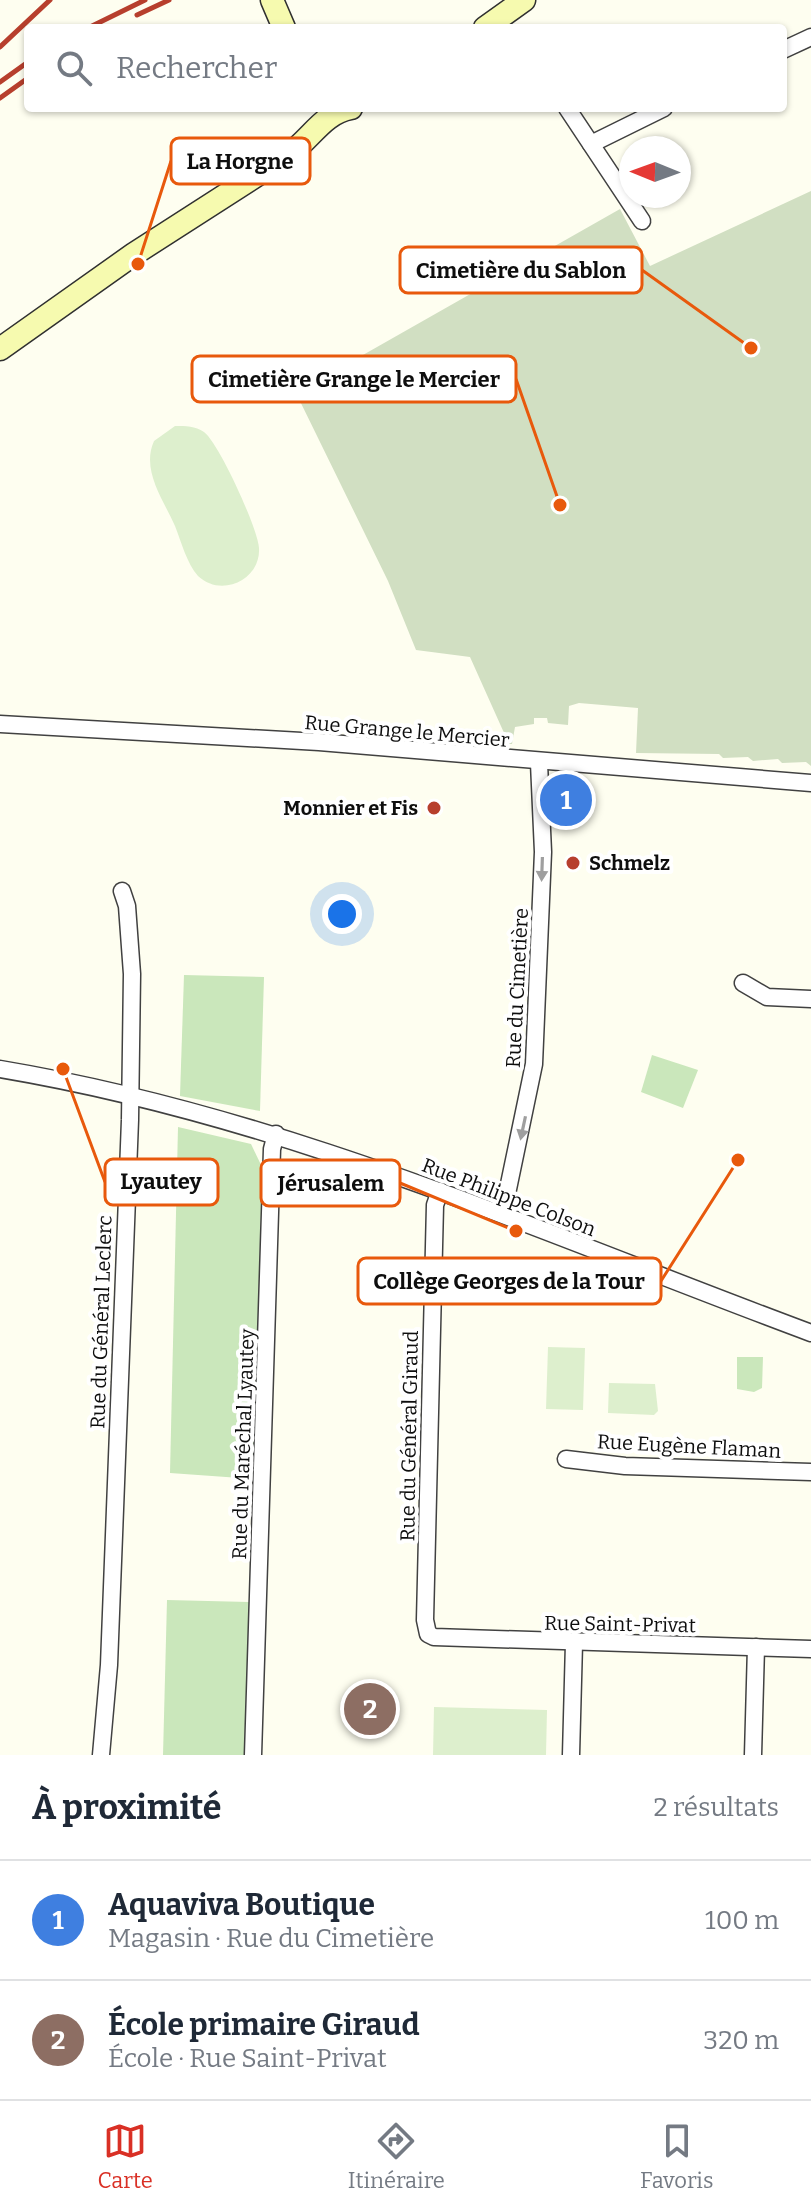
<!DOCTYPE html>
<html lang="fr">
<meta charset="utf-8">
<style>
:root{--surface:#fff;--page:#f2f2f3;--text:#1f2937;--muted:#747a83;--line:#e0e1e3;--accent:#d93025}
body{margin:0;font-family:Bitter,serif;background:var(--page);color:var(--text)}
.compass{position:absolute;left:619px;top:136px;width:72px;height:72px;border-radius:50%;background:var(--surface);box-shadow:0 2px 6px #0004;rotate:271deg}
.you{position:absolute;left:342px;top:914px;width:28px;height:28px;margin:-20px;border:6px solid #fff;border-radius:50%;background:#1a73e8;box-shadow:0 0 0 12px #1a73e833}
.badge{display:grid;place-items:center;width:52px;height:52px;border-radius:50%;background:var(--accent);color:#fff;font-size:26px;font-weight:700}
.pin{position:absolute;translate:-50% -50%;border:4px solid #fff;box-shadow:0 2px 8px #0006}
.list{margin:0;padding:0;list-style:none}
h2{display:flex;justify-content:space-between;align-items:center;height:104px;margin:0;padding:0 32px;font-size:34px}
h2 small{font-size:26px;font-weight:400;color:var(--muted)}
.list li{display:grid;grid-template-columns:52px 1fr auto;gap:24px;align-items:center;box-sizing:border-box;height:120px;padding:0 32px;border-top:2px solid var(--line)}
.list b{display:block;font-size:30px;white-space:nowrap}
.list p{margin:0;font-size:26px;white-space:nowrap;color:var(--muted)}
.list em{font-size:26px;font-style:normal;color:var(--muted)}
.icon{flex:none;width:44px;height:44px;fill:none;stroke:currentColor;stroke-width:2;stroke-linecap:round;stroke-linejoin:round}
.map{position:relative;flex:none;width:811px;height:1755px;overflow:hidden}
.search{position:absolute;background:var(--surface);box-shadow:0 2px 6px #0004;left:24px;right:24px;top:24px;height:88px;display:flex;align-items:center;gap:20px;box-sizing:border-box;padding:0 28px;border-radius:8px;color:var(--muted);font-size:30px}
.sheet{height:344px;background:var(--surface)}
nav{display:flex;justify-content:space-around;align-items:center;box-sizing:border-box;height:112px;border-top:2px solid var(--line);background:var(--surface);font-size:22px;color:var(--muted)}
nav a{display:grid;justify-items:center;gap:4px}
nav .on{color:var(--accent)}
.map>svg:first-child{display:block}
</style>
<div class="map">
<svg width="811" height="1755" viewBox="0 0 811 1755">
<rect width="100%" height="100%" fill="#fefef0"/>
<g fill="#cae7bb">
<path d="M184,975L264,977L260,1111L180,1096Z"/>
<path d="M652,1055L698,1070L683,1108L641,1092Z"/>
<path d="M178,1127L251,1144L262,1167L254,1479L170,1473Z"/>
<path d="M737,1357H763L762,1388L754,1392L737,1389Z"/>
<path d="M167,1600L249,1602L245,1755H163Z"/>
</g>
<path fill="#d1dfc2" d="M811,191V766L806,762L782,763L778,759L753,761L748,757L723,758L719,754L636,753L638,708L579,703L569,706L568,725L548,723L547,718H534V724L515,727L512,744H509L470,657L416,650L388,581L296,393L620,209L650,266Z"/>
<g fill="#ddefcd">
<path d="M175,426C186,426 195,426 204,432C219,443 258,529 259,548C261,580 221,598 198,576C187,564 181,541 175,526C163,499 141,470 154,441Z"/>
<path d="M548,1347L585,1348L583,1410L546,1409Z"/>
<path d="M609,1383L655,1384L658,1411L654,1415L608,1413Z"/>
<path d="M434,1707L547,1710L546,1755H433Z"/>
</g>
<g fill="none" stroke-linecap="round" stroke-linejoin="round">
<g stroke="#414141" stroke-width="19">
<g id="street">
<path d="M783,50L811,37"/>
<path d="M567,108L642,221"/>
<path d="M591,144L664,108"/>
<path d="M0,724L319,742L811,783"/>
<path d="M743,983L767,997L811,999"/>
<path d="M0,1069C286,1117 542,1233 811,1333"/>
<path d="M440,1191L435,1205L425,1620L428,1634L434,1637L811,1649"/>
<path d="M503,1213L534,1064L543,852L539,763"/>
<path d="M566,1459L625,1466L811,1472"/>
<path d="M101,1755L109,1665L130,1120L132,974L127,906L122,891"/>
<path d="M253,1755L272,1149L276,1134"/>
<path d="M571,1755L574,1643"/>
<path d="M753,1755L756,1647"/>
</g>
</g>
<g stroke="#303030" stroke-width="25">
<g id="secondary">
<path d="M272,0L284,28"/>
<path d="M485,28L524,0"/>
<path d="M0,349L134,254L288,155C311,139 323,113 351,108"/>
</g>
</g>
<use href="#street" stroke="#fff" stroke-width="16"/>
<use href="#secondary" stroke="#f6faaf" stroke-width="22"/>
<g stroke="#b73f2d" stroke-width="5">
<path d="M137,15L169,0"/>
<path d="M88,28L145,0"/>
<path d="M0,47L50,0"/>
<path d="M0,82L28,62"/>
<path d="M0,98L28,78"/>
</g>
</g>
<defs><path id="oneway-solid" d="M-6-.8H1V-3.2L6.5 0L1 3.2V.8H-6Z" transform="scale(2)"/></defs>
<g fill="#9f9f9f">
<use href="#oneway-solid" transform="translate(542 869) rotate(92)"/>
<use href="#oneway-solid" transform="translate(523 1128) rotate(102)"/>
</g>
<g fill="#b73f2d" stroke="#fff" stroke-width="3">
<circle cx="434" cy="808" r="8"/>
<circle cx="573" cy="863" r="8"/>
</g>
<g text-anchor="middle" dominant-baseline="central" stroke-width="8" stroke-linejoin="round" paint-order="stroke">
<g font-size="20" fill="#0e0e0e" stroke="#fff">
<text transform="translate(407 731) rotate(5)">Rue Grange le Mercier</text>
<text transform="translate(517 988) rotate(-87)">Rue du Cimetière</text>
<text transform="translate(509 1197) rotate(21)">Rue Philippe Colson</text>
<text transform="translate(101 1322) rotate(-88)">Rue du Général Leclerc</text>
<text transform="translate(409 1436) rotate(-89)">Rue du Général Giraud</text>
<text transform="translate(243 1444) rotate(-88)">Rue du Maréchal Lyautey</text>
<text transform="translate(689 1446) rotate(3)">Rue Eugène Flaman</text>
<text transform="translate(620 1624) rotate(1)">Rue Saint-Privat</text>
</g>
<g font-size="20" font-weight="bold" fill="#0e0e0e" stroke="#fff" text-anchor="end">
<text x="418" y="808">Monnier et Fis</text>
<text x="589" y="863" text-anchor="start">Schmelz</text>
</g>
</g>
<path fill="none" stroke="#e8590c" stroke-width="3" d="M138 264L171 161M751 348L642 270M560 505L516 379M63 1069L105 1182M516 1231L400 1183M738 1160L661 1281"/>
<g fill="#e8590c" stroke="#fff" stroke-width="3">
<circle cx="138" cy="264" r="8"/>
<circle cx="751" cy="348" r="8"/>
<circle cx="560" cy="505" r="8"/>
<circle cx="63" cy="1069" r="8"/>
<circle cx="516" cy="1231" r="8"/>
<circle cx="738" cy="1160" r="8"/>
</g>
<g fill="#fff" stroke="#e8590c" stroke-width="3">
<rect x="171" y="138" width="139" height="46" rx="8"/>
<rect x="400" y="247" width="242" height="46" rx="8"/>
<rect x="192" y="356" width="324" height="46" rx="8"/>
<rect x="105" y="1159" width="113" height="46" rx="8"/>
<rect x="261" y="1160" width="139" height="46" rx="8"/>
<rect x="358" y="1258" width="303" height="46" rx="8"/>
</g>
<g font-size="22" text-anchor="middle" font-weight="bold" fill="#0e0e0e">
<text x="240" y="169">La Horgne</text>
<text x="521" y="278">Cimetière du Sablon</text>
<text x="354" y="387">Cimetière Grange le Mercier</text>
<text x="161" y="1189">Lyautey</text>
<text x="331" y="1191">Jérusalem</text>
<text x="509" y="1289">Collège Georges de la Tour</text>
</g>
</svg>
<svg class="compass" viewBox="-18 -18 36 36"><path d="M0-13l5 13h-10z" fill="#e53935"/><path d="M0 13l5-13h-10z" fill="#747a83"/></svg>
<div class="you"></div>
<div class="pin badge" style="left:566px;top:800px;background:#3f7fe0">1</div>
<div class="pin badge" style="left:370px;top:1709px;background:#8d6e63">2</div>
<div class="search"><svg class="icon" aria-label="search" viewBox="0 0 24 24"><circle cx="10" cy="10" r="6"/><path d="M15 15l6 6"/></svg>Rechercher</div>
</div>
<section class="sheet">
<h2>À proximité<small>2 résultats</small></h2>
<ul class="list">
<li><span class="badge" style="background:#3f7fe0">1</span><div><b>Aquaviva Boutique</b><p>Magasin · Rue du Cimetière</p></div><em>100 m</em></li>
<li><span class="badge" style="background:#8d6e63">2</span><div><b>École primaire Giraud</b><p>École · Rue Saint-Privat</p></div><em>320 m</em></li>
</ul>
</section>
<nav>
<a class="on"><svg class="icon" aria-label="map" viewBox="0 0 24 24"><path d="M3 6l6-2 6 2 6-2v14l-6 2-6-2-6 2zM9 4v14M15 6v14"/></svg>Carte</a>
<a><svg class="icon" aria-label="directions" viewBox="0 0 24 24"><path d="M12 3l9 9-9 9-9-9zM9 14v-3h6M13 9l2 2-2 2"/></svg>Itinéraire</a>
<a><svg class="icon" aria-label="saved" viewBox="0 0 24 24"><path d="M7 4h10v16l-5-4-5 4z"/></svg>Favoris</a>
</nav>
